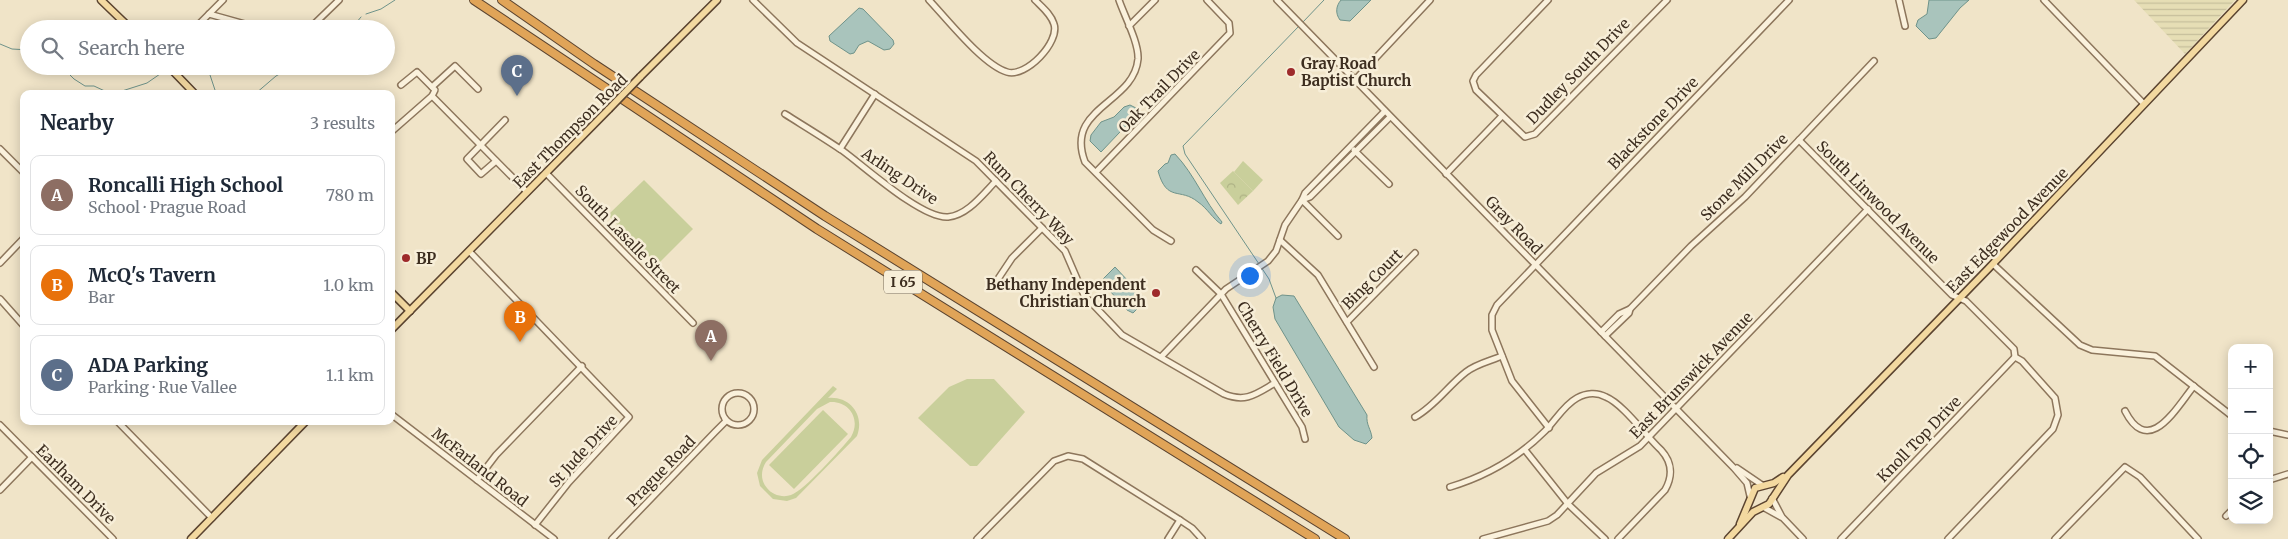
<!DOCTYPE html>
<meta charset="utf-8">
<style>
:root{--surface:#fff;--page:#f2f2f3;--text:#1f2937;--muted:#747a83;--line:#e0e1e3;--accent:#d93025}
body{margin:0;font-family:Merriweather,serif;background:var(--page);color:var(--text)}
.controls{position:absolute;right:15px;bottom:15px;display:grid;overflow:hidden;border-radius:10px;box-shadow:0 2px 12px #0003}
.controls button{width:45px;height:45px;display:grid;place-items:center;padding:0;border:0;border-bottom:1px solid var(--line);background:var(--surface);color:var(--text);font:25px sans-serif}
.you{position:absolute;left:1249px;top:275px;width:18px;height:18px;margin:-12px;border:4px solid #fff;border-radius:50%;background:#1a73e8;box-shadow:0 0 0 8px #1a73e833}
.badge{display:grid;place-items:center;width:32px;height:32px;border-radius:50%;background:var(--accent);color:#fff;font-size:16px;font-weight:700}
.pin{position:absolute;translate:-50% -41px;filter:drop-shadow(0 1px 2px #0008)}
.pin::after{content:'';position:absolute;top:26px;width:18px;height:15px;background:inherit;clip-path:polygon(0 0,100% 0,50% 100%)}
.list{margin:0;padding:0;list-style:none}
h2{display:flex;justify-content:space-between;align-items:center;height:65px;margin:0;padding:0 20px;font-size:21px}
h2 small{font-size:16px;font-weight:400;color:var(--muted)}
.list li{display:grid;grid-template-columns:32px 1fr auto;gap:15px;align-items:center;box-sizing:border-box;height:80px;margin:0 10px 10px;padding:0 10px;border:1px solid var(--line);border-radius:10px}
.list b{display:block;font-size:19px;white-space:nowrap}
.list p{margin:0;font-size:16px;white-space:nowrap;color:var(--muted)}
.list em{font-size:16px;font-style:normal;color:var(--muted)}
.icon{flex:none;width:28px;height:28px;fill:none;stroke:currentColor;stroke-width:2;stroke-linecap:round;stroke-linejoin:round}
.map{position:relative;flex:none;width:2288px;height:539px;overflow:hidden}
.search{position:absolute;background:var(--surface);box-shadow:0 2px 12px #0003;left:20px;top:20px;width:375px;height:55px;display:flex;align-items:center;gap:12px;box-sizing:border-box;padding:0 18px;border-radius:28px;color:var(--muted);font-size:19px}
.panel{position:absolute;background:var(--surface);box-shadow:0 2px 12px #0003;left:20px;top:90px;width:375px;height:335px;border-radius:10px}
.map>svg:first-child{display:block}
</style>
<div class="map">
<svg width="2288" height="539" viewBox="0 0 2288 539">
<defs>
<pattern id="farmland-rules" width="6" height="5" patternUnits="userSpaceOnUse" patternTransform="scale(1.25)"><rect width="6" height="5" fill="#e6deb5"/><path d="M0 2.5h6" fill="none" stroke="#c6bf9b"/></pattern>
<pattern id="park-crowns" width="20" height="18" patternUnits="userSpaceOnUse" patternTransform="scale(1.25)"><rect width="20" height="18" fill="#c9cf9b"/><path d="M2 6a3 3 0 1 1 6 0M12 15a3 3 0 1 1 6 0" fill="none" stroke="#aeb285"/></pattern>
</defs>
<rect width="100%" height="100%" fill="#f0e4c8"/>
<path fill="url(#farmland-rules)" d="M2134,0H2235L2185,54Z"/>
<g fill="#c9cf9b" fill-rule="evenodd">
<path d="M1243,161L1263,180L1253,191L1234,172Z"/>
<path d="M644,180L693,229L657,265L608,215Z"/>
<path d="M967,379H994L1025,412L977,466H970L918,418L949,387Z"/>
<path d="M833,386L837,389L828,398C850,396 865,415 857,436L796,498L787,501L773,499L760,486L757,473L762,460ZM830,402C850,401 861,420 851,437C841,449 804,491 791,495C783,498 772,495 767,488C760,480 761,470 766,462L817,409Z"/>
<path d="M823,410L848,434L794,489L769,465Z"/>
</g>
<path fill="url(#park-crowns)" d="M1233,171L1253,191L1238,205L1220,183Z"/>
<g fill="#a9c4bc" stroke="#6f938a">
<path d="M1341,0H1371L1350,21L1340,20C1335,13 1336,6 1341,0Z"/>
<path d="M1929,0H1969L1960,8L1936,38L1929,39L1916,26L1918,20L1927,14Z"/>
<path d="M859,8L863,9L893,40L894,44L890,49L884,50L868,41L859,45L854,53L850,54L830,41L829,36Z"/>
<path d="M1130,105L1136,108L1137,114L1101,152L1090,141L1091,135L1101,122L1114,117L1124,107Z"/>
<path d="M1175,154C1195,175 1204,201 1222,222L1221,224C1213,219 1207,208 1198,202C1180,187 1167,203 1158,171L1165,164L1168,163L1171,155Z"/>
<path d="M1115,267L1144,298L1143,303L1133,313L1127,310L1101,281Z"/>
<path d="M1282,295L1294,296L1367,415C1366,425 1371,429 1372,438L1366,444L1354,440L1339,427L1275,319L1273,307L1276,298Z"/>
</g>
<g fill="none" stroke-linecap="round" stroke-linejoin="round">
<g stroke="#6f938a" stroke-width="1">
<path d="M366,14L381,9L395,0"/>
<path d="M1303,22L1324,0"/>
<path d="M351,29L361,17"/>
<path d="M0,44L12,49L29,50"/>
<path d="M61,66L74,79L85,86H94L107,92L122,91L147,83L160,74L168,72"/>
<path d="M207,66L215,90L219,94"/>
<path d="M176,69L182,66"/>
<path d="M255,94L276,76L294,66"/>
<path d="M1259,264L1185,154L1183,146L1300,25"/>
<path d="M1261,267L1269,279L1276,298"/>
</g>
<g stroke="#8d765c" stroke-width="8">
<g id="minor">
<path d="M753,0L797,43L976,161L1065,251L1084,295L1122,335L1224,394C1246,403 1256,394 1275,383"/>
<path d="M929,0C947,19 983,65 1007,72C1026,78 1060,42 1054,24C1051,14 1042,7 1035,0"/>
<path d="M1119,0C1124,15 1139,43 1138,59C1134,104 1064,107 1085,162L1153,230L1171,241"/>
<path d="M1277,0L1734,468L1747,483L1750,496"/>
<path d="M1548,0L1476,75L1473,81L1476,90L1525,137L1535,134L1667,0"/>
<path d="M1899,0L1905,26"/>
<path d="M2044,0L2144,104"/>
<path d="M209,14L263,29"/>
<path d="M1129,26L1155,0"/>
<path d="M194,29L223,0"/>
<path d="M309,29L339,0"/>
<path d="M1355,80L1430,0"/>
<path d="M401,85L417,72L432,87"/>
<path d="M432,96L527,192"/>
<path d="M1385,111L1305,193L1302,200L1310,197L1390,117"/>
<path d="M785,114C804,126 824,138 843,151C865,167 922,219 948,217C968,215 983,194 996,181"/>
<path d="M391,132L432,96L435,90L432,87L455,66L478,89"/>
<path d="M1799,140L1952,295L1966,301L2014,349L2015,357L2022,361L2055,398L2058,415L2053,429L1948,539"/>
<path d="M0,149L24,173"/>
<path d="M840,149L875,94"/>
<path d="M1354,150L1389,184"/>
<path d="M496,161L481,174L467,159L505,120"/>
<path d="M1096,172L1230,33L1229,23L1207,0"/>
<path d="M546,173L693,323"/>
<path d="M1446,174L1502,116"/>
<path d="M1280,240L1318,275L1374,367"/>
<path d="M469,251L629,417L569,482L535,525"/>
<path d="M0,263L24,238"/>
<path d="M1993,264L2080,345L2092,350L2155,356L2232,416"/>
<path d="M1196,270L1221,294L1302,427L1305,439"/>
<path d="M998,279L1012,258L1042,228"/>
<path d="M0,299L24,326"/>
<path d="M1630,309L1691,246L1745,197L1874,61"/>
<path d="M1347,322L1415,253"/>
<path d="M1601,332L1619,314L1630,309L1629,313L1605,336"/>
<path d="M1161,357L1226,289L1268,261L1276,251L1285,225L1302,200L1338,236"/>
<circle cx="738" cy="409" r="16"/>
<path d="M2125,411C2149,458 2176,408 2194,386"/>
<path d="M391,414L554,539"/>
<path d="M1415,417C1435,406 1448,386 1466,372C1476,364 1490,361 1502,356"/>
<path d="M117,421L212,518"/>
<path d="M0,425L113,539"/>
<path d="M1549,428L1512,381L1492,330V315L1497,305L1789,0"/>
<path d="M2269,431L2288,435"/>
<path d="M1525,450L1568,504L1605,539"/>
<path d="M1737,468L1762,485"/>
<path d="M477,480L496,455L582,366"/>
<path d="M2269,480L2288,474"/>
<path d="M1450,487C1487,476 1518,458 1545,431C1555,421 1564,405 1577,398C1586,393 1597,392 1606,397C1623,404 1646,436 1661,450C1672,462 1673,476 1665,490L1618,539"/>
<path d="M0,490L32,457"/>
<path d="M1772,498L1782,517L1803,539"/>
<path d="M1763,507L1781,517"/>
<path d="M2226,516L2232,510"/>
<path d="M612,539L715,432L726,421L725,419"/>
<path d="M977,539L1054,461L1068,456L1083,459L1180,520L1192,528L1202,539"/>
<path d="M1168,539L1180,520"/>
<path d="M1483,539L1548,521L1557,515L1596,473L1640,446L1868,209"/>
<path d="M1841,539L2015,357"/>
<path d="M2055,539L2125,467L2140,477L2198,539"/>
</g>
</g>
<g stroke="#5b4430" stroke-width="9">
<g id="major">
<path d="M101,0L131,29"/>
<path d="M168,66L195,94"/>
<path d="M640,77L717,0"/>
<path d="M391,292L410,311"/>
<path d="M391,330L609,109"/>
<path d="M1740,524L1755,488L1774,483L1783,477"/>
<path d="M191,539L306,421"/>
<path d="M1728,539L1753,512L1769,504L1788,475L1988,269L2243,0"/>
</g>
</g>
<g stroke="#5b4430" stroke-width="10">
<g id="highway">
<path d="M474,0L817,229L1315,539"/>
<path d="M502,0L594,64L825,216L1345,539"/>
</g>
</g>
<use href="#minor" stroke="#faf1dc" stroke-width="5"/>
<use href="#major" stroke="#f3d9a0" stroke-width="6"/>
<use href="#highway" stroke="#e0a458" stroke-width="8"/>
<g stroke="#5b4430" stroke-width="9" stroke-linecap="butt">
<path id="major-bridge" d="M609,109L640,77"/>
</g>
<use href="#major-bridge" stroke="#f3d9a0" stroke-width="6"/>
</g>
<g fill="#9e2a2b" stroke="#f7eed8" stroke-width="2">
<circle cx="1291" cy="72" r="5"/>
<circle cx="406" cy="258" r="5"/>
<circle cx="1156" cy="293" r="5"/>
</g>
<g text-anchor="middle" dominant-baseline="central" stroke-width="5" stroke-linejoin="round" paint-order="stroke">
<rect fill="#f7eed8" stroke="#756857" stroke-width="1" x="884" y="270.5" width="38" height="23" rx="4"/>
<g font-size="14" font-weight="bold" fill="#3d2e20">
<text x="903" y="282">I 65</text>
</g>
<g font-size="15" font-weight="bold" fill="#3d2e20" stroke="#f7eed8" text-anchor="start">
<text x="1301" y="63">Gray Road<tspan x="1301" dy="17">Baptist Church</tspan></text>
<text x="416" y="258">BP</text>
<text x="1146" y="284" text-anchor="end">Bethany Independent<tspan x="1146" dy="17">Christian Church</tspan></text>
</g>
<g font-size="15" fill="#3d2e20" stroke="#f7eed8">
<text transform="translate(1578 71) rotate(-46)">Dudley South Drive</text>
<text transform="translate(1159 91) rotate(-46)">Oak Trail Drive</text>
<text transform="translate(1653 123) rotate(-46)">Blackstone Drive</text>
<text transform="translate(570 131) rotate(-45)">East Thompson Road</text>
<text transform="translate(900 176) rotate(34)">Arling Drive</text>
<text transform="translate(1744 177) rotate(-45)">Stone Mill Drive</text>
<text transform="translate(1029 198) rotate(46)">Rum Cherry Way</text>
<text transform="translate(1878 202) rotate(45)">South Linwood Avenue</text>
<text transform="translate(1514 225) rotate(46)">Gray Road</text>
<text transform="translate(2007 230) rotate(-46)">East Edgewood Avenue</text>
<text transform="translate(628 239) rotate(46)">South Lasalle Street</text>
<text transform="translate(1372 279) rotate(-45)">Bing Court</text>
<text transform="translate(1275 359) rotate(59)">Cherry Field Drive</text>
<text transform="translate(1691 375) rotate(-46)">East Brunswick Avenue</text>
<text transform="translate(1919 439) rotate(-46)">Knoll Top Drive</text>
<text transform="translate(583 451) rotate(-47)">St Jude Drive</text>
<text transform="translate(480 467) rotate(38)">McFarland Road</text>
<text transform="translate(661 471) rotate(-46)">Prague Road</text>
<text transform="translate(76 484) rotate(45)">Earlham Drive</text>
</g>
</g>
</svg>
<div class="controls">
<button>+</button>
<button>−</button>
<button><svg class="icon" aria-label="locate" viewBox="0 0 24 24"><circle cx="12" cy="12" r="6"/><path d="M12 2v4M12 18v4M2 12h4M18 12h4"/></svg></button>
<button><svg class="icon" aria-label="layers" viewBox="0 0 24 24"><path d="M12 4l9 5-9 5-9-5zM3 14l9 5 9-5"/></svg></button>
</div>
<div class="you"></div>
<div class="pin badge" style="left:711px;top:361px;background:#8d6e63">A</div>
<div class="pin badge" style="left:520px;top:342px;background:#e8710a">B</div>
<div class="pin badge" style="left:517px;top:96px;background:#5c6f8a">C</div>
<div class="search"><svg class="icon" aria-label="search" viewBox="0 0 24 24"><circle cx="10" cy="10" r="6"/><path d="M15 15l6 6"/></svg>Search here</div>
<section class="panel">
<h2>Nearby<small>3 results</small></h2>
<ul class="list">
<li><span class="badge" style="background:#8d6e63">A</span><div><b>Roncalli High School</b><p>School · Prague Road</p></div><em>780 m</em></li>
<li><span class="badge" style="background:#e8710a">B</span><div><b>McQ's Tavern</b><p>Bar</p></div><em>1.0 km</em></li>
<li><span class="badge" style="background:#5c6f8a">C</span><div><b>ADA Parking</b><p>Parking · Rue Vallee</p></div><em>1.1 km</em></li>
</ul>
</section>
</div>
